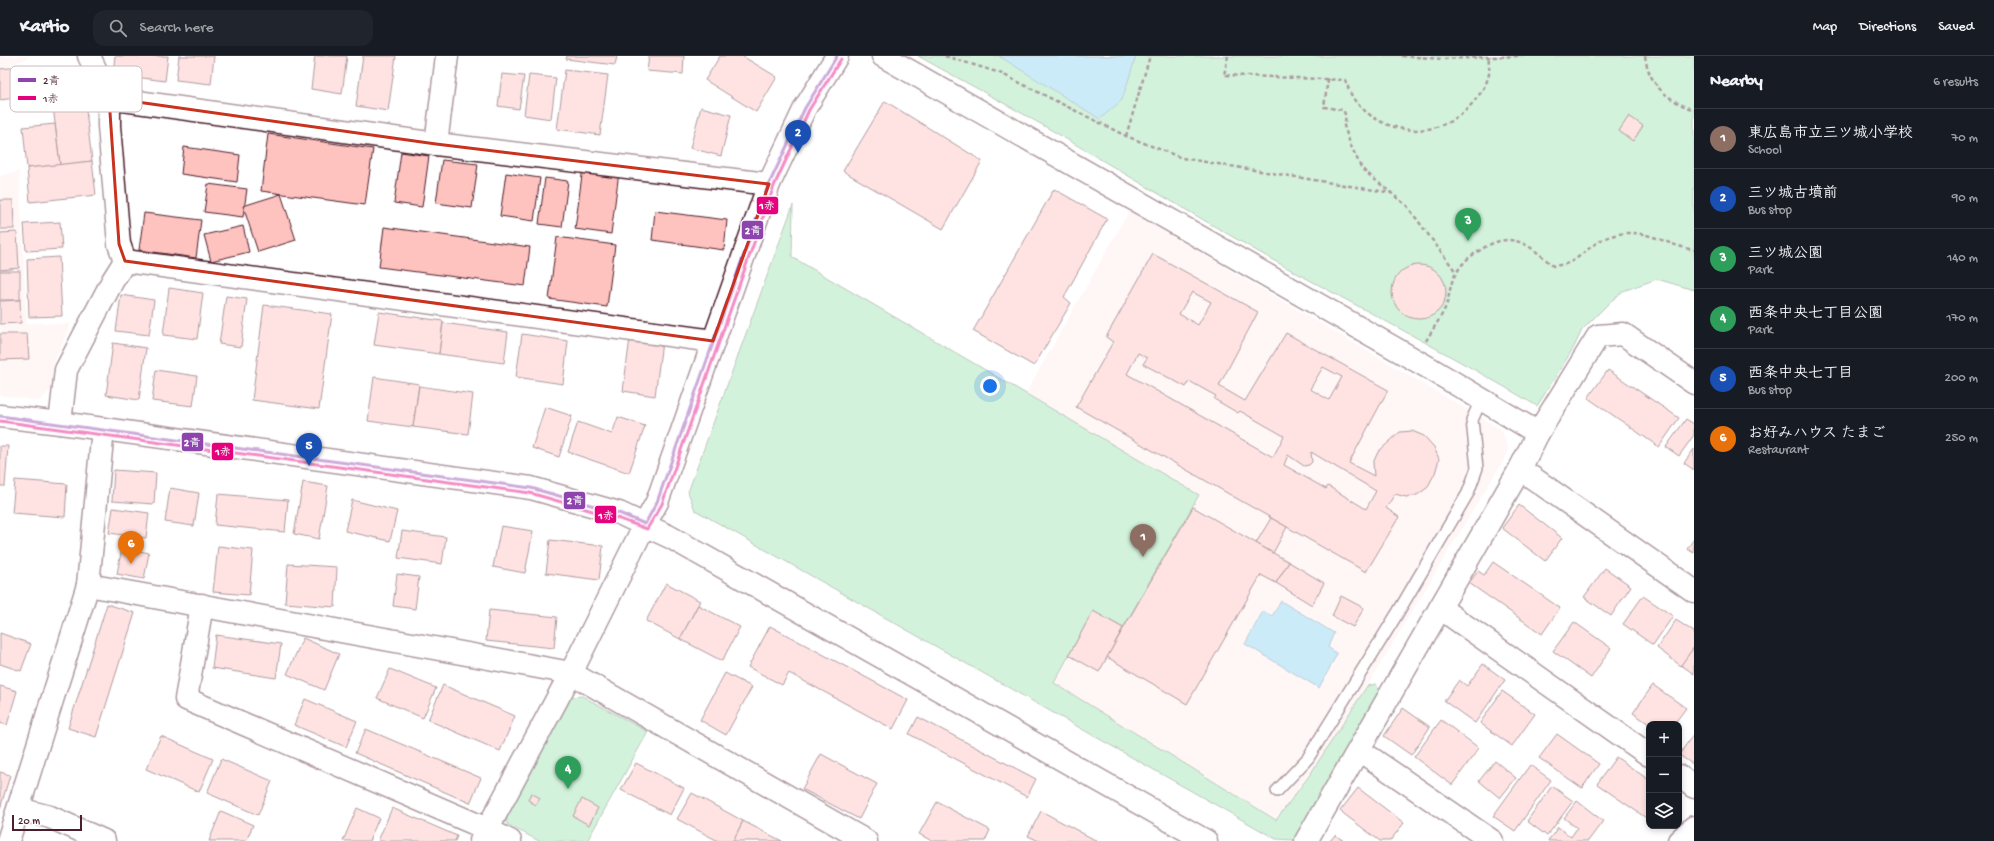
<!DOCTYPE html>
<meta charset="utf-8">
<style>
:root{--surface:#171b24;--page:#20242c;--text:#f1f3f6;--muted:#9ea1a6;--line:#363941;--accent:#7c3aed}
body{margin:0;font-family:"Gochi Hand","Klee One",sans-serif;background:var(--page);color:var(--text)}
.controls{position:absolute;right:12px;bottom:12px;display:grid;overflow:hidden;border-radius:8px;box-shadow:0 2px 6px #0003}
.controls button{width:36px;height:36px;display:grid;place-items:center;padding:0;border:0;border-bottom:1px solid var(--line);background:var(--surface);color:var(--text);font:20px sans-serif}
.scale{position:absolute;left:12px;bottom:10px;width:70px;box-sizing:border-box;padding-left:4px;border:2px solid #4a1f2b;border-top:0;font-size:11px;line-height:14px;white-space:nowrap;color:#4a1f2b;-webkit-text-stroke:3px #fff;paint-order:stroke}
.you{position:absolute;left:990px;top:330px;width:14px;height:14px;margin:-10px;border:3px solid #fff;border-radius:50%;background:#1a73e8;box-shadow:0 0 0 6px #1a73e833}
.badge{display:grid;place-items:center;width:26px;height:26px;border-radius:50%;background:var(--accent);color:#fff;font-size:13px;font-weight:700}
.pin{position:absolute;translate:-50% -33px;filter:drop-shadow(0 1px 2px #0008)}
.pin::after{content:'';position:absolute;top:21px;width:14px;height:12px;background:inherit;clip-path:polygon(0 0,100% 0,50% 100%)}
.list{margin:0;padding:0;list-style:none}
h2{display:flex;justify-content:space-between;align-items:center;height:52px;margin:0;padding:0 16px;font-size:17px}
h2 small{font-size:13px;font-weight:400;color:var(--muted)}
.list li{display:grid;grid-template-columns:26px 1fr auto;gap:12px;align-items:center;box-sizing:border-box;height:60px;padding:0 16px;border-top:1px solid var(--line)}
.list b{display:block;font-size:15px;white-space:nowrap}
.list p{margin:0;font-size:13px;white-space:nowrap;color:var(--muted)}
.list em{font-size:13px;font-style:normal;color:var(--muted)}
.icon{flex:none;width:22px;height:22px;fill:none;stroke:currentColor;stroke-width:2;stroke-linecap:round;stroke-linejoin:round}
.map{position:relative;flex:none;width:1694px;height:785px;overflow:hidden}
header{display:flex;align-items:center;gap:24px;box-sizing:border-box;height:56px;padding:0 20px;background:var(--surface);border-bottom:1px solid var(--line)}
header strong{font-size:19px}
nav{display:flex;gap:22px;margin-inline-start:auto;font-size:14px}
.search{width:280px;height:36px;background:var(--page);display:flex;align-items:center;gap:10px;box-sizing:border-box;padding:0 14px;border-radius:12px;color:var(--muted);font-size:15px}
main{display:flex}
aside{flex:1;background:var(--surface)}
.map>svg:first-child{display:block}
</style>
<header>
<strong>Kartio</strong>
<div class="search"><svg class="icon" aria-label="search" viewBox="0 0 24 24"><circle cx="10" cy="10" r="6"/><path d="M15 15l6 6"/></svg>Search here</div>
<nav><a>Map</a><a>Directions</a><a>Saved</a></nav>
</header>
<main>
<div class="map">
<svg width="1694" height="785" viewBox="0 0 1694 785">
<rect width="100%" height="100%" fill="#fff"/>
<filter id="ink" filterUnits="userSpaceOnUse"><feTurbulence type="fractalNoise" baseFrequency=".025" numOctaves="2"/><feDisplacementMap in="SourceGraphic" scale="8" xChannelSelector="R" yChannelSelector="G"/><feConvolveMatrix kernelMatrix="1 2 1 2 8 2 1 2 1" color-interpolation-filters="sRGB"/></filter>
<g filter="url(#ink)">
<g fill="#ffedec">
<path d="M0,0H29L30,1L0,14Z"/>
<path d="M19,115L27,267L71,268L54,306L52,333L39,345L0,339V120Z"/>
<path d="M1129,155L1502,374L1509,395L1372,622L1309,720L1277,764L1080,648L758,381L791,200L1026,337Z"/>
</g>
<g fill="#9be3b1" stroke="#72816e">
<path d="M918,0H1694V234L1657,223L1623,235L1607,249L1582,274L1574,291L1537,350C1450,298 1360,252 1271,203C1203,164 1135,124 1068,84C1018,54 968,28 918,0Z"/>
<path d="M793,149L792,201L1199,439L1123,572L1093,555L1054,627L1276,764L1309,720L1367,630L1376,628L1380,635L1294,784L1276,783L695,454L688,436Z"/>
<path d="M582,640L648,676L587,785H539L507,768L506,757L571,641Z"/>
</g>
<g fill="#8ed3f0" stroke="#738ba1">
<path d="M999,0H1136L1122,44L1100,63Z"/>
<path d="M1281,545L1334,577L1328,591L1337,598L1319,632L1245,588L1263,555L1272,560Z"/>
</g>
<g fill="#fec2bf" stroke="#4a1f2b" fill-rule="evenodd">
<path d="M115,0H168L165,25L113,18Z"/>
<path d="M179,0H214L211,28L176,24Z"/>
<path d="M315,0H347L342,38L311,33Z"/>
<path d="M363,0H396L388,55L356,50Z"/>
<path d="M567,0H617L615,9L566,3Z"/>
<path d="M649,0H684L683,18L647,15Z"/>
<path d="M720,0H742L777,21L756,56L705,24Z"/>
<path d="M26,10L30,40L0,44V13Z"/>
<path d="M565,14L608,19L600,79L557,73Z"/>
<path d="M502,18L524,20L519,53L498,50Z"/>
<path d="M529,19L556,22L551,63L524,59Z"/>
<path d="M885,45L982,105L943,173L843,115Z"/>
<path d="M85,46L92,105L60,109L53,50Z"/>
<path d="M701,51L731,59L721,100L690,92Z"/>
<path d="M1629,60L1643,70L1633,85L1619,75Z"/>
<path d="M55,68L60,109L27,112L23,71Z"/>
<path d="M268,78L373,93L365,149L261,135Z"/>
<path d="M184,91L240,99L237,126L181,118Z"/>
<path d="M401,96L429,100L422,151L394,147Z"/>
<path d="M442,104L478,108L472,152L436,147Z"/>
<path d="M92,105L96,139L30,146L27,112Z"/>
<path d="M583,111L619,116L611,178L575,173Z"/>
<path d="M506,117L540,122L534,165L500,160Z"/>
<path d="M545,122L568,125L562,171L539,168Z"/>
<path d="M208,128L247,133L243,161L204,156Z"/>
<path d="M1054,133L1107,163L1064,241L1071,247L1034,310L973,275Z"/>
<path d="M281,138L296,184L258,196L243,150Z"/>
<path d="M0,144H13L14,173H0Z"/>
<path d="M655,155L727,164L724,194L652,184Z"/>
<path d="M144,157L201,164L196,202L139,194Z"/>
<path d="M60,166L62,193L26,195L24,168Z"/>
<path d="M243,170L249,196L211,205L204,179Z"/>
<path d="M384,171L530,191L525,230L379,211Z"/>
<path d="M17,176L19,212L0,214V177Z"/>
<path d="M557,181L615,189L607,251L549,243Z"/>
<path d="M1153,198L1258,256L1219,330L1245,345L1286,277L1388,334L1349,407L1374,420L1373,407L1378,396L1400,376L1412,375L1424,380L1434,391L1439,403L1435,417L1427,432L1417,439L1406,441L1395,438L1386,452L1399,461L1366,516L1076,351L1113,286L1106,281ZM1192,236L1211,246L1198,269L1179,258ZM1138,297L1147,302L1143,308L1186,331L1189,325L1216,340L1214,343L1238,357L1240,355L1284,380L1273,401L1127,318ZM1323,311L1342,321L1329,344L1310,333ZM1311,396L1376,435L1366,453L1328,430L1326,433L1284,409L1288,399L1304,410L1309,409L1312,406Z"/>
<path d="M59,201L62,260L29,261L27,203Z"/>
<circle cx="1419" cy="236" r="27"/>
<rect x="0" y="215" width="20" height="29"/>
<path d="M169,232L203,237L197,283L163,279Z"/>
<path d="M121,239L154,244L149,279L116,275Z"/>
<path d="M226,240L247,243L241,291L219,288Z"/>
<path d="M20,244L21,267L0,268V245Z"/>
<path d="M264,249L332,258L319,353L252,344Z"/>
<path d="M379,256L443,265L439,298L374,289Z"/>
<path d="M443,267L508,276L504,307L439,298Z"/>
<path d="M0,278H27L29,303L0,304Z"/>
<path d="M522,278L568,285L563,328L516,321Z"/>
<path d="M630,282L662,286L655,340L623,335Z"/>
<path d="M113,287L146,292L139,344L106,339Z"/>
<path d="M156,314L197,320L193,350L152,345Z"/>
<path d="M1608,314L1679,362L1659,391L1588,342Z"/>
<path d="M374,321L419,328L413,371L368,365Z"/>
<path d="M419,330L473,338L468,378L413,371Z"/>
<path d="M545,351L572,360L559,401L532,392Z"/>
<path d="M618,361L645,370L629,417L568,396L578,366L612,378Z"/>
<path d="M1686,363L1694,368V379L1679,400L1666,391Z"/>
<path d="M0,390H8L5,430H0Z"/>
<path d="M1694,393V414L1684,407Z"/>
<path d="M114,414L156,417L154,448L112,445Z"/>
<path d="M15,424L67,428L65,461L12,457Z"/>
<path d="M303,426L328,430L319,483L294,478Z"/>
<path d="M170,432L199,437L194,470L165,466Z"/>
<path d="M218,438L288,444L285,476L215,469Z"/>
<path d="M352,444L397,455L390,485L345,475Z"/>
<path d="M1519,449L1562,482L1545,505L1502,472Z"/>
<path d="M1193,451L1289,506L1276,527L1261,519L1187,648L1107,601Z"/>
<path d="M113,452L149,457L146,482L109,477Z"/>
<path d="M1271,462L1287,471L1273,497L1256,487Z"/>
<path d="M501,470L533,475L525,517L493,511Z"/>
<path d="M402,475L446,481L442,508L398,502Z"/>
<path d="M1694,483V497L1687,493Z"/>
<path d="M550,484L603,490L599,524L546,517Z"/>
<path d="M218,490L253,494L249,539L213,536Z"/>
<path d="M122,491L149,497L144,523L117,518Z"/>
<path d="M1289,506L1324,527L1312,549L1276,527Z"/>
<path d="M1493,506L1560,552L1542,578L1469,527L1478,515L1484,519Z"/>
<path d="M288,508L337,511L335,551L285,547Z"/>
<path d="M1605,512L1631,530L1611,560L1584,541Z"/>
<path d="M397,518L419,521L415,553L393,550Z"/>
<path d="M666,527L700,545L680,583L646,565Z"/>
<path d="M1341,540L1364,552L1353,571L1332,560Z"/>
<path d="M1643,540L1673,560L1653,589L1623,568Z"/>
<path d="M107,548L135,557L96,681L68,672Z"/>
<path d="M698,549L740,571L722,605L680,583Z"/>
<path d="M489,554L557,561L554,592L486,585Z"/>
<path d="M1093,555L1123,572L1099,616L1069,599Z"/>
<path d="M1676,564L1694,576V591L1681,610L1657,592Z"/>
<path d="M1574,566L1611,592L1591,622L1553,595Z"/>
<path d="M770,570L908,644L893,673L789,617L782,629L748,611Z"/>
<path d="M0,577L31,588L21,615L0,608Z"/>
<path d="M216,579L281,588L276,622L212,612Z"/>
<path d="M303,582L339,598L324,634L287,618Z"/>
<path d="M1694,591V618L1681,609Z"/>
<path d="M1483,608L1505,624L1475,667L1444,645L1459,624L1467,630Z"/>
<path d="M390,613L436,632L423,662L377,642Z"/>
<path d="M725,617L752,631L726,679L700,664Z"/>
<path d="M443,629L515,660L500,695L428,664Z"/>
<path d="M1653,629L1686,652L1674,668H1649L1633,657Z"/>
<path d="M0,630L17,635L7,669L0,667Z"/>
<path d="M1502,635L1535,658L1512,690L1480,667Z"/>
<path d="M305,643L357,665L346,691L294,669Z"/>
<path d="M1403,652L1430,671L1411,699L1384,680Z"/>
<path d="M918,661L1036,723L1027,741L909,678Z"/>
<path d="M1441,664L1479,692L1452,729L1414,701Z"/>
<path d="M366,673L481,722L470,747L355,697Z"/>
<path d="M1694,677V709L1679,699Z"/>
<path d="M1557,678L1599,708L1582,732L1539,702Z"/>
<path d="M161,680L213,703L199,736L146,713Z"/>
<path d="M821,698L877,728L859,763L802,733Z"/>
<path d="M1616,701L1649,724V764L1597,728Z"/>
<path d="M221,703L272,725L258,759L207,737Z"/>
<path d="M1495,705L1516,722L1500,742L1479,725Z"/>
<path d="M636,707L684,732L670,759L621,734Z"/>
<path d="M1530,709L1551,724L1515,775L1493,760Z"/>
<path d="M0,716L10,719L0,753Z"/>
<path d="M1552,730L1573,745L1547,780L1527,765Z"/>
<path d="M1358,732L1404,767L1390,785H1380L1340,755Z"/>
<path d="M531,737L540,742L536,749L528,744Z"/>
<path d="M692,737L743,765L733,785H718L677,763Z"/>
<path d="M582,743L598,752L589,769L573,760Z"/>
<path d="M1577,745L1603,765L1588,785H1548L1558,771L1571,781L1577,772L1564,762Z"/>
<path d="M937,746L990,774L985,785H932L919,778Z"/>
<path d="M357,752L379,762L369,785H343Z"/>
<path d="M392,752L457,780L455,785H378Z"/>
<path d="M221,755L253,769L246,785H209Z"/>
<path d="M1041,755L1097,785H1039L1028,780Z"/>
<path d="M743,765L782,785H733Z"/>
<path d="M1335,779L1344,785H1330Z"/>
</g>
<g fill="none" stroke-linecap="round" stroke-linejoin="round">
<g stroke="#4a1f2b" stroke-width="14">
<path id="service" d="M1277,735L1308,702L1397,558L1468,437L1477,412L1472,364L1481,344"/>
</g>
<g stroke="#4a1f2b" stroke-width="25">
<g id="minor">
<path d="M883,0L1431,313L1538,377"/>
<path d="M109,42L436,88L769,128"/>
<path d="M436,88L447,0"/>
<path d="M125,205L713,285"/>
<path d="M60,367L66,314L113,224L125,205L119,188L109,70V42L89,0"/>
<path d="M1520,413L1694,535"/>
<path d="M88,529L571,617L866,785"/>
<path d="M202,549L186,643L487,773L510,785"/>
<path d="M1440,552L1649,699"/>
<path d="M1359,694L1492,785"/>
<path d="M1679,720L1694,731"/>
<path d="M19,753L50,761L104,785"/>
<path d="M8,785L88,529L103,373"/>
<path d="M481,785L571,617L645,468"/>
<path d="M1306,785L1520,413L1538,377L1598,280L1623,278L1694,327"/>
<path d="M1679,785L1694,771"/>
</g>
</g>
<g stroke="#4a1f2b" stroke-width="25">
<g id="tertiary">
<path d="M0,360L60,367L531,432L619,457L670,481L1206,785"/>
<path d="M645,468L657,446L769,128L805,52L837,0"/>
</g>
</g>
<g stroke="#4a1f2b" stroke-width="2.5" stroke-dasharray="4 3" stroke-linecap="butt">
<path d="M945,0L1000,17L1126,80L1182,102L1392,137"/>
<path d="M1228,0L1224,19L1345,24C1348,31 1351,40 1356,46C1385,80 1436,84 1468,52C1476,44 1487,30 1489,18C1490,12 1488,6 1489,0"/>
<path d="M1402,0L1442,3L1521,0"/>
<path d="M1645,0C1649,30 1668,44 1694,54"/>
<path d="M1328,23L1324,51L1343,54L1346,60L1344,70L1351,90L1362,113L1407,150L1456,216"/>
<path d="M1126,80L1150,0"/>
<path d="M1426,285C1432,274 1441,262 1446,250C1450,239 1450,225 1457,216C1462,207 1470,200 1479,195C1510,173 1528,187 1553,210C1558,209 1564,209 1568,207C1580,202 1590,190 1601,184C1640,166 1658,187 1694,194"/>
</g>
<use href="#service" stroke="#fff" stroke-width="11"/>
<use href="#minor" stroke="#fff" stroke-width="22"/>
<use href="#tertiary" stroke="#fff" stroke-width="22"/>
<g stroke="#fff" stroke-width="6">
<path id="bus-1" d="M0,360L531,432L619,457L645,468L657,446L769,128L805,52L837,0"/>
</g>
<g stroke="#fff" stroke-width="6">
<path id="bus-2" d="M0,365L530,437L617,462L647,473L662,448L774,130L809,54L841,3"/>
</g>
<use href="#bus-1" stroke="#8e44ad" stroke-width="3"/>
<use href="#bus-2" stroke="#e5007d" stroke-width="3"/>
</g>
</g>
<path d="M0 0H1694V785H0ZM109,42L436,88L769,128L713,285L125,205L119,188Z" fill="#fff" fill-opacity=".55" fill-rule="evenodd"/>
<path fill="none" stroke="#c8321e" stroke-width="3" stroke-linejoin="round" d="M109,42L436,88L769,128L713,285L125,205L119,188Z"/>
<rect x="10" y="10" width="132" height="46" rx="6" fill="#fff" stroke="#c9bcbf" stroke-width="1"/>
<rect x="18" y="22" width="18" height="4" fill="#8e44ad"/>
<rect x="18" y="40" width="18" height="4" fill="#e5007d"/>
<g font-size="11" fill="#4a1f2b">
<text x="43" y="28">2青</text>
<text x="43" y="46">1赤</text>
</g>
<g stroke="#fff" stroke-width="1.5">
<rect x="756" y="140" width="23" height="19" rx="4" fill="#e5007d"/>
<rect x="741" y="164" width="23" height="20" rx="4" fill="#8e44ad"/>
<rect x="181" y="376" width="23" height="20" rx="4" fill="#8e44ad"/>
<rect x="211" y="386" width="23" height="19" rx="4" fill="#e5007d"/>
<rect x="563" y="435" width="23" height="19" rx="4" fill="#8e44ad"/>
<rect x="594" y="449" width="23" height="19" rx="4" fill="#e5007d"/>
</g>
<g font-size="11" text-anchor="middle" font-weight="bold" fill="#fff">
<text x="767" y="153">1赤</text>
<text x="753" y="178">2青</text>
<text x="192" y="390">2青</text>
<text x="223" y="399">1赤</text>
<text x="575" y="448">2青</text>
<text x="606" y="463">1赤</text>
</g>
</svg>
<div class="controls">
<button>+</button>
<button>−</button>
<button><svg class="icon" aria-label="layers" viewBox="0 0 24 24"><path d="M12 4l9 5-9 5-9-5zM3 14l9 5 9-5"/></svg></button>
</div>
<div class="scale">20 m</div>
<div class="you"></div>
<div class="pin badge" style="left:1143px;top:501px;background:#8d6e63">1</div>
<div class="pin badge" style="left:798px;top:97px;background:#1a4fb4">2</div>
<div class="pin badge" style="left:1468px;top:185px;background:#2e9e5b">3</div>
<div class="pin badge" style="left:568px;top:733px;background:#2e9e5b">4</div>
<div class="pin badge" style="left:309px;top:410px;background:#1a4fb4">5</div>
<div class="pin badge" style="left:131px;top:508px;background:#e8710a">6</div>
</div>
<aside>
<h2>Nearby<small>6 results</small></h2>
<ul class="list">
<li><span class="badge" style="background:#8d6e63">1</span><div><b>東広島市立三ツ城小学校</b><p>School</p></div><em>70 m</em></li>
<li><span class="badge" style="background:#1a4fb4">2</span><div><b>三ツ城古墳前</b><p>Bus stop</p></div><em>90 m</em></li>
<li><span class="badge" style="background:#2e9e5b">3</span><div><b>三ツ城公園</b><p>Park</p></div><em>140 m</em></li>
<li><span class="badge" style="background:#2e9e5b">4</span><div><b>西条中央七丁目公園</b><p>Park</p></div><em>170 m</em></li>
<li><span class="badge" style="background:#1a4fb4">5</span><div><b>西条中央七丁目</b><p>Bus stop</p></div><em>200 m</em></li>
<li><span class="badge" style="background:#e8710a">6</span><div><b>お好みハウス たまご</b><p>Restaurant</p></div><em>250 m</em></li>
</ul>
</aside>
</main>
